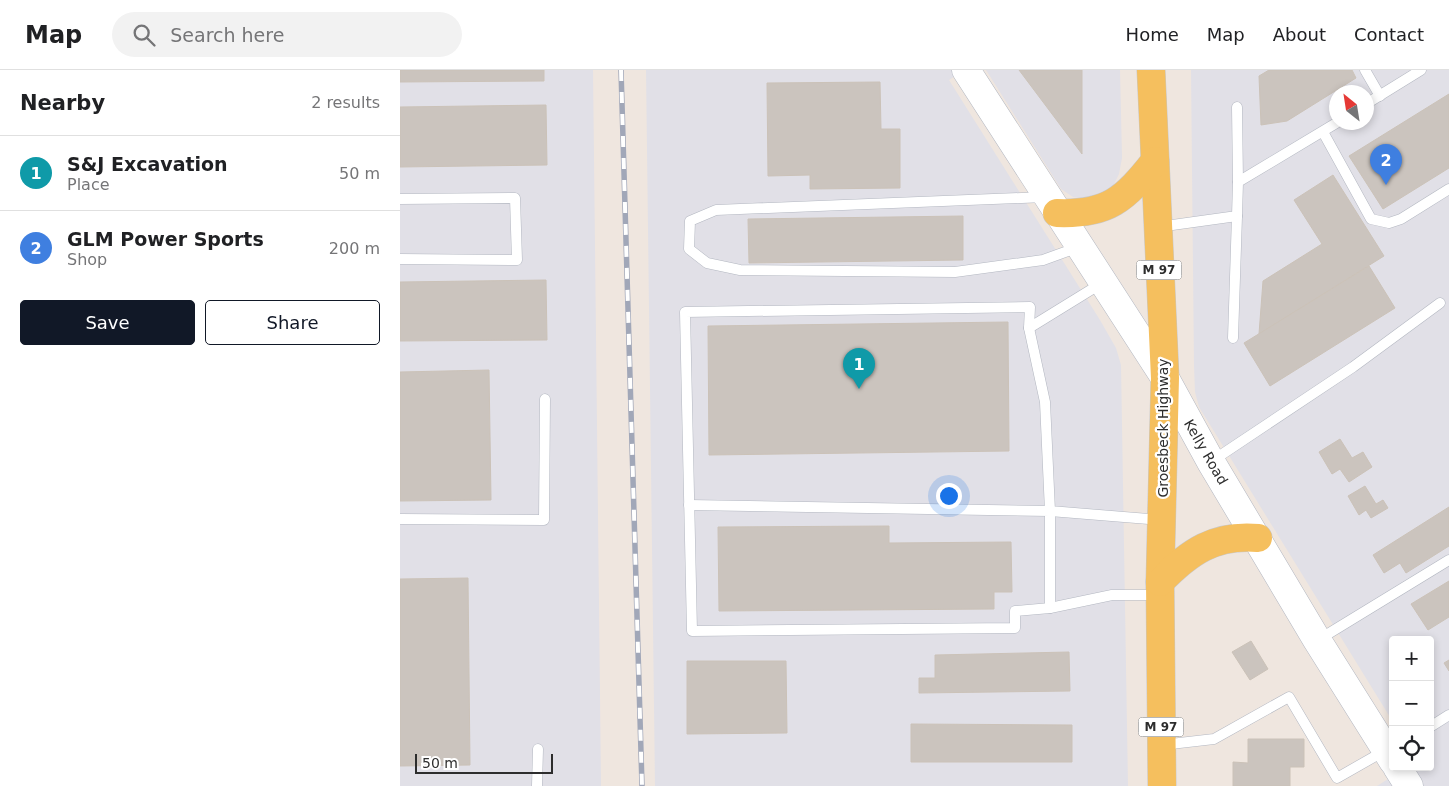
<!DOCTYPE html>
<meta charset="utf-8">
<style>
:root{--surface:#fff;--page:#f2f2f2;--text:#202124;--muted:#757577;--line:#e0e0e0;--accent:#111827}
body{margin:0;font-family:"DejaVu Sans",sans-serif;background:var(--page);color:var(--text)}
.controls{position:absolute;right:15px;bottom:15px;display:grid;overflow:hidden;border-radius:5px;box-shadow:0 2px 8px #0003}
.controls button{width:45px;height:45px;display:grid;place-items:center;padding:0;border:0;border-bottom:1px solid var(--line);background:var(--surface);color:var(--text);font:25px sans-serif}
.compass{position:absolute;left:929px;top:15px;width:45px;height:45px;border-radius:50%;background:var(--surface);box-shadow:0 2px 8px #0003;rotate:330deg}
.scale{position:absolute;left:15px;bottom:12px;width:138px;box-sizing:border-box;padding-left:5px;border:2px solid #2d2d2d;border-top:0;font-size:14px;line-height:18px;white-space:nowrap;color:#2d2d2d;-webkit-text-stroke:4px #fff;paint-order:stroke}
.you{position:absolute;left:548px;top:425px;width:18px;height:18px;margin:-12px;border:4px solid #fff;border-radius:50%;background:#1a73e8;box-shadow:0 0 0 8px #1a73e833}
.badge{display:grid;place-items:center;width:32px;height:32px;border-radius:50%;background:var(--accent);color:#fff;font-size:16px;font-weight:700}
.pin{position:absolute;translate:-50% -41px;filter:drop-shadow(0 1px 2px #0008)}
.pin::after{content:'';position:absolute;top:26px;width:18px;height:15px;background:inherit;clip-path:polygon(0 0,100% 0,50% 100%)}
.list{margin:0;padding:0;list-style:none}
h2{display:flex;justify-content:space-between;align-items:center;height:65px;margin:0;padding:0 20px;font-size:21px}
h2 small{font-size:16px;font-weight:400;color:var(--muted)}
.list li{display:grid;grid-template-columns:32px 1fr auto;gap:15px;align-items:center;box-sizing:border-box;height:75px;padding:0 20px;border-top:1px solid var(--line)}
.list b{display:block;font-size:19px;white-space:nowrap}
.list p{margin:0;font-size:16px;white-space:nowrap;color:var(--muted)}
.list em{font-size:16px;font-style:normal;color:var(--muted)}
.actions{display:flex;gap:10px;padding:15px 20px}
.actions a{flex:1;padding:11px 0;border:1px solid var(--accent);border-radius:5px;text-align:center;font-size:18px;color:var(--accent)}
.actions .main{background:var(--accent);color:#fff}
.icon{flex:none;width:28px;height:28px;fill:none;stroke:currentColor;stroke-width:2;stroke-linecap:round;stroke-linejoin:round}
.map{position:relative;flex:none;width:1049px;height:716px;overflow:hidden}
header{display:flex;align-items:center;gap:30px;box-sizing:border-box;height:70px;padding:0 25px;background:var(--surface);border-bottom:1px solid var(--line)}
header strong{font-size:24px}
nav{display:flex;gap:28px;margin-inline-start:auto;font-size:18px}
.search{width:350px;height:45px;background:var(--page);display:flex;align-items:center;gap:12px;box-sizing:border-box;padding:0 18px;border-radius:28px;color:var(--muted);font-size:19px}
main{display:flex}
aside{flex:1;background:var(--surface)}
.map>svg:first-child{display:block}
</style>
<header>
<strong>Map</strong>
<div class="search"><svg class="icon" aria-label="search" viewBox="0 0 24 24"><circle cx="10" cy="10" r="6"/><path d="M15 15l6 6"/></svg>Search here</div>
<nav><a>Home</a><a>Map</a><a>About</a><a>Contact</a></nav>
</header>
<main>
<aside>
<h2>Nearby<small>2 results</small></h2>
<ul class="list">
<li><span class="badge" style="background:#0f9aa8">1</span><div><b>S&amp;J Excavation</b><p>Place</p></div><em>50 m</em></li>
<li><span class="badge" style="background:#3f7fe0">2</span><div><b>GLM Power Sports</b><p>Shop</p></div><em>200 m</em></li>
</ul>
<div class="actions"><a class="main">Save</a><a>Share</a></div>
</aside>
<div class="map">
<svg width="1049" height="716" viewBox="0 0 1049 716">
<rect width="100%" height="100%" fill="#efe6df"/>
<g fill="#e1e0e7" fill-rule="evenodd">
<path d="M0,0H193L201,716H0Z"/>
<path d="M246,0H564L549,10L700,250L716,278L721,295L728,716H255Z"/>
<path d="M586,0H720L722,88L719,104L712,118L688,130L673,127L661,119Z"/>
<path d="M791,0H1049V716H977L1007,697H1030V570H993V652L799,337L795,322L794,296ZM936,22H966V52H936Z"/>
</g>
<g fill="#cbc4be" stroke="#cbc2b8">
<path d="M0,0H144V11L0,12Z"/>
<path d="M619,0H682V84Z"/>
<path d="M869,0H952L956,8L887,51L861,55L859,6Z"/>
<path d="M480,12L481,59H500V118L410,119V105L368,106L367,13Z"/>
<path d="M1049,24V98L983,139L949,86Z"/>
<path d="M146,35L147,95L0,97V37Z"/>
<path d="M933,105L984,186L859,264L863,211L922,174L894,130Z"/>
<path d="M563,146V190L349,193L348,149Z"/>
<path d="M969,196L995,238L870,316L844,273Z"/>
<path d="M146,210L147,270L0,271V212Z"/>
<path d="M608,252L609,381L309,385L308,256Z"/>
<path d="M89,300L91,430L0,431V302Z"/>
<path d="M940,369L952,388L963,382L972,397L949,412L940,399L932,404L919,382Z"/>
<path d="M965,416L976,434L983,430L988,438L971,448L966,440L959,445L948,426Z"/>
<path d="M1049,437V476L1006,503L1000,493L984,503L973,485Z"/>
<path d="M489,456V473L611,472L612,522H594V539L319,541L318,457Z"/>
<path d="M68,508L70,695L0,696V509Z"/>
<path d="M1049,511V547L1028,560L1011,534Z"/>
<path d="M851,571L868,599L850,610L832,582Z"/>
<path d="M669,582L670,621L519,623V608H535V585Z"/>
<path d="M1049,590V601L1044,593Z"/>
<path d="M287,591H386L387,663L287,664Z"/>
<path d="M511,654L672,655V692H511Z"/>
<path d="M848,669H904V697H890V716H833V692L848,693Z"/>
</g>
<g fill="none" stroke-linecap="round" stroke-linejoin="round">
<g stroke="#b3b7c1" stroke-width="11">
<g id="lane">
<path d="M965,0L980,26"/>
<path d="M966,34L1021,0"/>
<path d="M837,37L838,112"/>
<path d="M923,62L971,149L989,153L1001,149L1049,119"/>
<path d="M645,127L316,140L290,151L289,179L307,193L340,200L555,202L643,190L679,177"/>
<path d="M0,129L115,128L117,190L0,189"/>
<path d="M758,157L837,146L838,112L938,52"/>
<path d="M629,258L702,213"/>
<path d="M833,268L837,146"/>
<path d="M812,391L953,297L1040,233"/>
<path d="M289,435L650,441V538"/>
<path d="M0,449L144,450L145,329"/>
<path d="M759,525H712L650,538L615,541V558L292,561L285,242L630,237L629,258L645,332L650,441L761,450"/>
<path d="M918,570L1049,490"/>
<path d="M1030,657L1049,645"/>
<path d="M762,675L814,669L889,627L937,708L986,680"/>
<path d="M137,716L138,679"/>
</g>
</g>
<g stroke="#b3b7c1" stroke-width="29">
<g id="secondary">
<path d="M566,0L765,308L811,392L917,570L993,691"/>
<path d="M997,697L1009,716"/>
</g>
</g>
<g stroke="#c8c8c8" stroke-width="29">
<g id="primary">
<path d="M751,0L765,308L760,512L762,716"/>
<path d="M657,143C708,145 725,129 755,91"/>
<path d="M760,512C789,482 815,464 858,468"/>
</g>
</g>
<use href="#lane" stroke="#fff" stroke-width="10"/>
<use href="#secondary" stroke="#fff" stroke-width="28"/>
<use href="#primary" stroke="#f5bf5e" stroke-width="28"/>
<g stroke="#a1a7b8" stroke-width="5.5">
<path id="rail" d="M221,0L242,716"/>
</g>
<use href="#rail" stroke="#fff" stroke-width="4" stroke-dasharray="11" stroke-linecap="butt"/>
</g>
<g text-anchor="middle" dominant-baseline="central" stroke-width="4.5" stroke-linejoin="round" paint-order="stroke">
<g fill="#fff" stroke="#6c6c6c" stroke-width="1">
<rect x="736.5" y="190.5" width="45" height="19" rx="4"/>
<rect x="738.5" y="647.5" width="45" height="19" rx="4"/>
</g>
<g font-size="12" font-weight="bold" fill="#2d2d2d">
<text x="759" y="200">M 97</text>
<text x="761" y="657">M 97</text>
</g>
<g font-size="14" fill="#2d2d2d" stroke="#fff">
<text transform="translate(763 358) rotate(-90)">Groesbeck Highway</text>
<text transform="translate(806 382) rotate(60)">Kelly Road</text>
</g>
</g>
</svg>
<div class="controls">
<button>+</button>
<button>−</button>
<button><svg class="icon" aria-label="locate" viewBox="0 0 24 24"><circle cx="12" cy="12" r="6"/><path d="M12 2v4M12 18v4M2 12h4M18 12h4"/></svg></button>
</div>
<svg class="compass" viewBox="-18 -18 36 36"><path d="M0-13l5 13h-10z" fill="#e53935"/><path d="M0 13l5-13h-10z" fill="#757577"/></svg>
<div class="scale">50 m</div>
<div class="you"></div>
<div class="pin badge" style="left:459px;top:319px;background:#0f9aa8">1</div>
<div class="pin badge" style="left:986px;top:115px;background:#3f7fe0">2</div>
</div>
</main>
